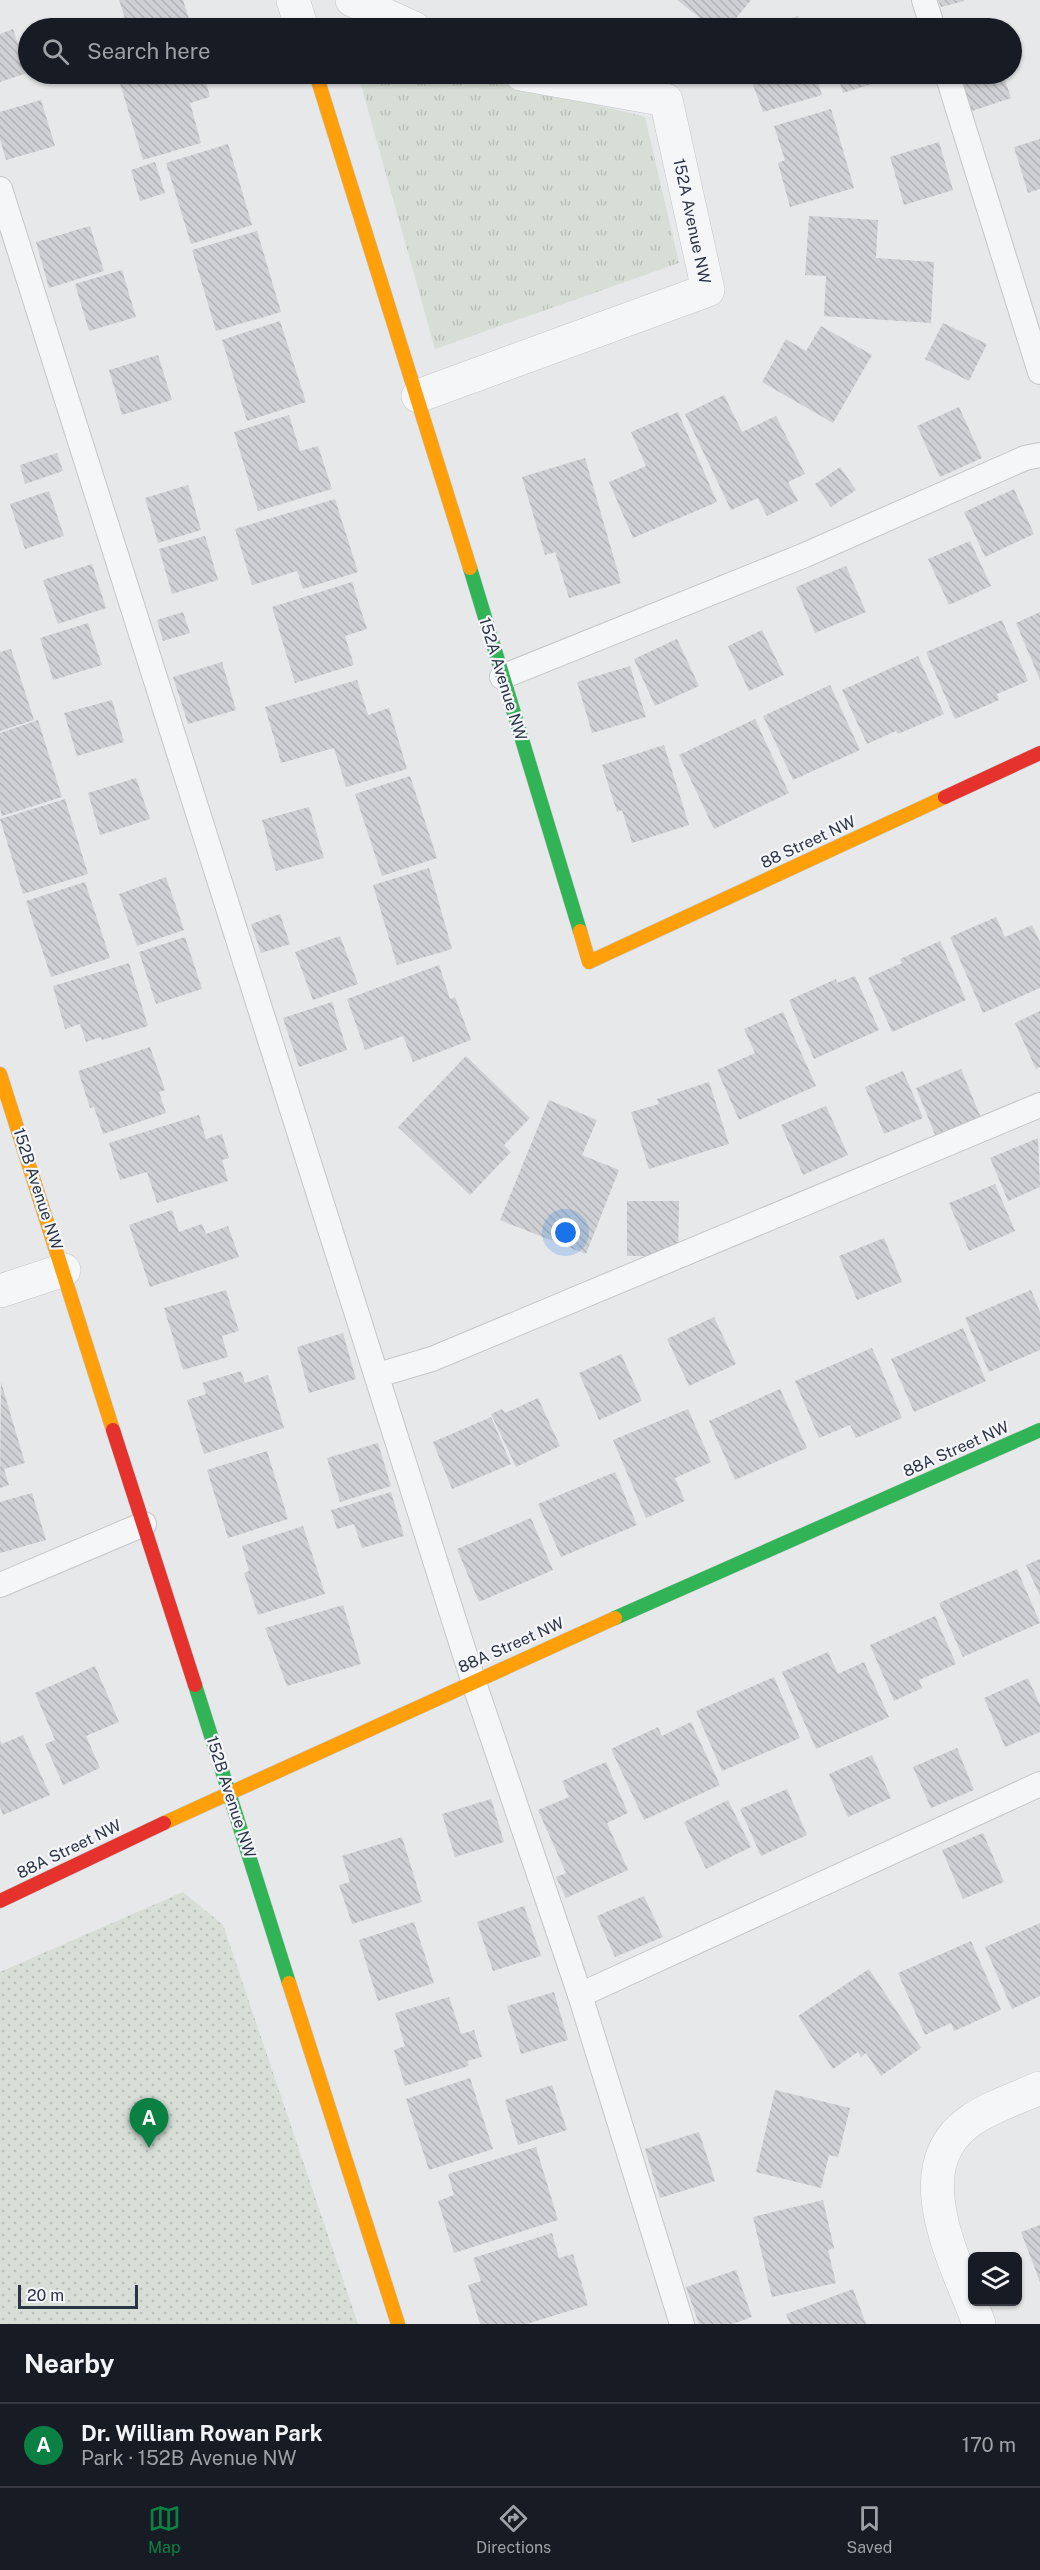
<!DOCTYPE html>
<meta charset="utf-8">
<style>
:root{--surface:#171b24;--page:#242831;--text:#f1f3f6;--muted:#9ea1a6;--line:#363941;--accent:#0b8043}
body{margin:0;font-family:"Public Sans",sans-serif;background:var(--page);color:var(--text)}
.controls{position:absolute;right:18px;bottom:18px;display:grid;overflow:hidden;border-radius:9px;box-shadow:0 2px 4px #0004}
.controls button{width:54px;height:54px;display:grid;place-items:center;padding:0;border:0;border-bottom:2px solid var(--line);background:var(--surface);color:var(--text);font:30px sans-serif}
.scale{position:absolute;left:18px;bottom:15px;width:120px;box-sizing:border-box;padding-left:6px;border:3px solid #2b3445;border-top:0;font-size:16px;line-height:21px;white-space:nowrap;color:#2b3445;-webkit-text-stroke:4px #f4f6f9;paint-order:stroke}
.you{position:absolute;left:566px;top:1233px;width:21px;height:21px;margin:-15px;border:4px solid #fff;border-radius:50%;background:#1a73e8;box-shadow:0 0 0 9px #1a73e833}
.badge{display:grid;place-items:center;width:39px;height:39px;border-radius:50%;background:var(--accent);color:#fff;font-size:20px;font-weight:700}
.pin{position:absolute;translate:-50% -50px;filter:drop-shadow(0 2px 3px #0008)}
.pin::after{content:'';position:absolute;top:32px;width:21px;height:18px;background:inherit;clip-path:polygon(0 0,100% 0,50% 100%)}
.list{margin:0;padding:0;list-style:none}
h2{display:flex;justify-content:space-between;align-items:center;height:78px;margin:0;padding:0 24px;font-size:26px}
h2 small{font-size:20px;font-weight:400;color:var(--muted)}
.list li{display:grid;grid-template-columns:39px 1fr auto;gap:18px;align-items:center;box-sizing:border-box;height:84px;padding:0 24px;border-top:2px solid var(--line)}
.list b{display:block;font-size:22px;white-space:nowrap}
.list p{margin:0;font-size:20px;white-space:nowrap;color:var(--muted)}
.list em{font-size:20px;font-style:normal;color:var(--muted)}
.icon{flex:none;width:33px;height:33px;fill:none;stroke:currentColor;stroke-width:2;stroke-linecap:round;stroke-linejoin:round}
.map{position:relative;flex:none;width:1040px;height:2324px;overflow:hidden}
.search{position:absolute;background:var(--surface);box-shadow:0 2px 4px #0004;left:18px;right:18px;top:18px;height:66px;display:flex;align-items:center;gap:15px;box-sizing:border-box;padding:0 21px;border-radius:33px;color:var(--muted);font-size:22px}
.sheet{height:162px;background:var(--surface)}
nav{display:flex;justify-content:space-around;align-items:center;box-sizing:border-box;height:84px;border-top:2px solid var(--line);background:var(--surface);font-size:16px;color:var(--muted)}
nav a{display:grid;justify-items:center;gap:3px}
nav .on{color:var(--accent)}
.map>svg:first-child{display:block}
</style>
<div class="map">
<svg width="1040" height="2324" viewBox="0 0 1040 2324">
<defs>
<pattern id="grass-tufts" width="24" height="20" patternUnits="userSpaceOnUse" patternTransform="scale(1.5)"><rect width="24" height="20" fill="#d6ded6"/><path d="M3 7l-1-3M5 7V3M7 7l1-3M15 17l-1-3M17 17v-4M19 17l1-3" fill="none" stroke="#b8bfb9"/></pattern>
<pattern id="park-dots" width="8" height="8" patternUnits="userSpaceOnUse" patternTransform="scale(1.5)"><rect width="8" height="8" fill="#d6ded6"/><path d="M2 2h.1M6 6h.1" fill="none" stroke="#b8bfb9" stroke-width="1.8" stroke-linecap="round"/></pattern>
<pattern id="building-back-hatch" width="6" height="6" patternUnits="userSpaceOnUse" patternTransform="scale(1.5)"><rect width="6" height="6" fill="#ced0d3"/><path d="M-1 5l2 2M0 0l6 6M5-1l2 2" fill="none" stroke="#b1b3b6"/></pattern>
</defs>
<rect width="100%" height="100%" fill="#e6e8ea"/>
<path fill="url(#grass-tufts)" d="M358,74H476L645,117L679,263L435,349Z"/>
<path fill="url(#park-dots)" d="M183,1892L223,1925L358,2324H0V1972Z"/>
<g fill="url(#building-back-hatch)">
<path d="M119,0H183L190,22L168,28H128Z"/>
<path d="M677,0H751L728,28H713Z"/>
<path d="M938,0H963L964,1L941,7Z"/>
<path d="M798,16L802,28H760Z"/>
<path d="M13,29L27,73L0,82V34Z"/>
<path d="M141,74H204L210,97L190,103L201,143L143,160L119,80Z"/>
<path d="M749,74H815L822,95L763,112Z"/>
<path d="M837,74H889L891,78L843,93Z"/>
<path d="M959,74H1003L1011,98L972,111Z"/>
<path d="M41,100L55,146L6,160L0,139V112Z"/>
<path d="M831,109L854,188L790,207L778,163L785,160L774,126Z"/>
<path d="M1040,139V189L1028,193L1014,147Z"/>
<path d="M939,142L953,190L904,205L890,157Z"/>
<path d="M228,144L252,225L191,244L166,163Z"/>
<path d="M155,162L165,193L140,201L131,170Z"/>
<path d="M809,216L878,220L876,258L934,262L931,323L824,316L826,276L805,275Z"/>
<path d="M90,226L104,271L49,288L36,242Z"/>
<path d="M257,231L281,312L216,331L192,250Z"/>
<path d="M122,270L136,317L89,331L75,284Z"/>
<path d="M280,321L306,402L247,421L222,340Z"/>
<path d="M943,323L987,344L969,381L925,359Z"/>
<path d="M821,326L872,355L833,423L762,382L786,339L806,351Z"/>
<path d="M158,355L172,400L122,415L109,370Z"/>
<path d="M724,395L742,432L776,416L805,474L788,482L798,501L767,516L758,498L731,510L685,414Z"/>
<path d="M959,407L982,458L940,477L917,426Z"/>
<path d="M678,412L717,502L633,538L609,482L646,466L631,432Z"/>
<path d="M289,415L300,451L318,446L332,489L258,511L234,432Z"/>
<path d="M57,453L63,471L25,484L20,465Z"/>
<path d="M585,458L621,583L569,598L555,552L545,555L522,477Z"/>
<path d="M840,467L856,490L831,507L815,484Z"/>
<path d="M188,485L201,530L158,543L145,498Z"/>
<path d="M1014,489L1034,534L985,557L964,512Z"/>
<path d="M49,491L64,536L25,549L10,504Z"/>
<path d="M335,499L358,572L303,589L297,571L252,585L235,529Z"/>
<path d="M205,536L218,580L172,594L159,549Z"/>
<path d="M970,541L991,586L949,605L928,559Z"/>
<path d="M92,564L106,608L58,624L43,580Z"/>
<path d="M846,566L866,612L815,633L796,587Z"/>
<path d="M352,582L367,629L345,636L354,665L295,683L272,607Z"/>
<path d="M183,612L190,633L163,641L157,620Z"/>
<path d="M1040,612V680L1016,623Z"/>
<path d="M1002,620L1028,681L997,694L999,700L955,719L926,652Z"/>
<path d="M88,623L102,665L53,680L40,638Z"/>
<path d="M762,630L784,675L749,691L728,646Z"/>
<path d="M677,639L699,686L655,706L634,659Z"/>
<path d="M11,649L34,720L0,731V652Z"/>
<path d="M918,656L944,714L898,734L896,731L867,744L842,690Z"/>
<path d="M222,662L236,710L188,724L173,677Z"/>
<path d="M630,666L646,717L592,733L577,682Z"/>
<path d="M357,680L368,715L389,708L407,769L346,787L334,748L281,763L265,707Z"/>
<path d="M830,685L860,750L793,780L763,716Z"/>
<path d="M112,700L124,742L77,756L64,713Z"/>
<path d="M755,719L789,793L714,829L679,755Z"/>
<path d="M38,720L62,797L2,816L0,808V733Z"/>
<path d="M664,745L689,825L632,843L622,810L617,812L602,765Z"/>
<path d="M410,776L437,858L382,876L355,794Z"/>
<path d="M136,778L150,819L100,835L88,793Z"/>
<path d="M65,799L88,874L23,894L0,819Z"/>
<path d="M309,807L324,858L276,871L262,820Z"/>
<path d="M429,868L452,949L397,965L373,885Z"/>
<path d="M166,877L184,930L137,946L119,894Z"/>
<path d="M85,882L110,958L51,977L26,901Z"/>
<path d="M280,914L290,944L261,953L251,924Z"/>
<path d="M996,917L1005,937L1032,925L1040,942V988L983,1013L950,937Z"/>
<path d="M340,936L358,984L313,1000L295,952Z"/>
<path d="M185,937L202,989L156,1004L139,952Z"/>
<path d="M940,941L966,1000L892,1032L868,978L902,963L900,959Z"/>
<path d="M129,963L148,1026L102,1040L101,1037L86,1042L80,1024L65,1029L53,986Z"/>
<path d="M439,965L450,999L455,997L471,1040L413,1062L403,1036L365,1050L347,999Z"/>
<path d="M855,976L879,1030L814,1059L789,1000L836,979L837,983Z"/>
<path d="M332,1002L347,1050L299,1067L283,1018Z"/>
<path d="M1040,1011V1067L1036,1069L1015,1023Z"/>
<path d="M783,1012L816,1086L739,1120L717,1070L755,1053L744,1029Z"/>
<path d="M150,1047L165,1090L159,1092L166,1113L103,1134L94,1107L90,1108L78,1071Z"/>
<path d="M466,1056L530,1118L504,1145L511,1152L470,1195L398,1127Z"/>
<path d="M961,1069L981,1118L936,1137L916,1088Z"/>
<path d="M903,1071L923,1118L884,1134L865,1087Z"/>
<path d="M709,1082L729,1144L649,1169L631,1112L659,1104L657,1099Z"/>
<path d="M549,1100L597,1120L582,1155L619,1170L586,1254L500,1220Z"/>
<path d="M826,1106L848,1155L803,1175L781,1125Z"/>
<path d="M199,1115L206,1139L222,1134L229,1158L222,1160L228,1181L157,1203L147,1172L120,1180L109,1143Z"/>
<path d="M1038,1138L1040,1187L1008,1201L990,1158Z"/>
<path d="M995,1184L1015,1231L969,1251L949,1203Z"/>
<path d="M627,1201H679L678,1256H627Z"/>
<path d="M172,1210L179,1232L202,1224L206,1234L228,1226L239,1257L150,1287L129,1225Z"/>
<path d="M884,1238L902,1282L857,1300L839,1256Z"/>
<path d="M226,1290L239,1331L222,1336L228,1357L183,1370L164,1308Z"/>
<path d="M1031,1290L1040,1312V1350L989,1372L965,1318Z"/>
<path d="M714,1317L736,1364L689,1386L667,1339Z"/>
<path d="M963,1328L986,1381L914,1412L891,1359Z"/>
<path d="M343,1333L356,1379L309,1393L297,1347Z"/>
<path d="M872,1348L902,1418L856,1438L850,1425L819,1438L795,1381Z"/>
<path d="M621,1354L642,1401L599,1420L579,1373Z"/>
<path d="M241,1371L245,1383L268,1375L284,1428L204,1454L187,1400L206,1394L202,1383Z"/>
<path d="M1,1382L25,1463L4,1469L9,1485L0,1488Z"/>
<path d="M780,1389L807,1448L735,1480L709,1421Z"/>
<path d="M538,1398L560,1446L516,1467L491,1414L502,1409L505,1413Z"/>
<path d="M688,1409L711,1462L675,1478L685,1501L646,1518L613,1440Z"/>
<path d="M491,1417L511,1464L452,1489L433,1442Z"/>
<path d="M378,1443L391,1486L340,1502L327,1458Z"/>
<path d="M267,1451L288,1519L228,1538L207,1470Z"/>
<path d="M615,1472L637,1525L561,1557L538,1504Z"/>
<path d="M391,1492L404,1536L362,1548L354,1524L337,1529L331,1510Z"/>
<path d="M32,1493L46,1540L0,1553V1502Z"/>
<path d="M531,1518L553,1570L479,1602L457,1549Z"/>
<path d="M303,1526L325,1594L258,1615L244,1573L249,1571L242,1546Z"/>
<path d="M1040,1559V1596L1026,1565Z"/>
<path d="M1017,1569L1040,1623L963,1657L939,1603Z"/>
<path d="M343,1605L361,1664L287,1686L265,1628Z"/>
<path d="M935,1616L956,1664L919,1680L922,1688L894,1701L870,1645Z"/>
<path d="M828,1652L838,1674L864,1662L889,1717L816,1749L782,1672Z"/>
<path d="M95,1666L119,1722L86,1736L100,1768L63,1785L45,1744L55,1740L35,1693Z"/>
<path d="M774,1677L800,1738L722,1771L696,1711Z"/>
<path d="M1028,1678L1040,1705V1732L1005,1747L984,1698Z"/>
<path d="M691,1722L720,1785L644,1820L611,1749L658,1727L662,1736Z"/>
<path d="M23,1735L50,1795L3,1815L0,1807V1740L2,1744Z"/>
<path d="M957,1748L974,1790L931,1808L913,1767Z"/>
<path d="M872,1755L891,1798L848,1817L829,1774Z"/>
<path d="M606,1762L628,1813L607,1823L628,1870L566,1898L556,1877L566,1873L538,1810L569,1797L562,1781Z"/>
<path d="M787,1789L807,1835L761,1856L740,1809Z"/>
<path d="M491,1799L504,1842L455,1857L442,1814Z"/>
<path d="M728,1800L751,1847L706,1869L684,1822Z"/>
<path d="M983,1833L1004,1882L963,1899L942,1850Z"/>
<path d="M402,1837L422,1902L352,1924L339,1885L350,1882L342,1856Z"/>
<path d="M644,1896L663,1937L615,1957L597,1916Z"/>
<path d="M524,1906L541,1956L493,1971L477,1922Z"/>
<path d="M414,1922L434,1983L378,2001L359,1940Z"/>
<path d="M1040,1923V1996L1012,2009L985,1947Z"/>
<path d="M971,1941L1001,2010L954,2031L951,2023L925,2035L898,1973Z"/>
<path d="M869,1969L921,2048L881,2076L866,2053L861,2057L858,2052L833,2069L798,2016Z"/>
<path d="M554,1992L568,2040L521,2054L507,2006Z"/>
<path d="M449,1997L461,2034L474,2030L482,2057L467,2061L469,2066L405,2086L394,2050L405,2046L395,2013Z"/>
<path d="M470,2078L493,2149L429,2170L406,2099Z"/>
<path d="M552,2085L567,2130L518,2145L505,2100Z"/>
<path d="M775,2090L850,2108L838,2157L829,2155L821,2188L756,2172Z"/>
<path d="M699,2132L715,2181L660,2198L645,2149Z"/>
<path d="M536,2147L558,2220L454,2253L438,2201L454,2195L448,2174Z"/>
<path d="M823,2200L834,2248L828,2250L836,2283L772,2297L753,2217Z"/>
<path d="M1040,2225V2282L1021,2232Z"/>
<path d="M552,2233L559,2258L573,2254L588,2305L527,2324H480L468,2285L481,2281L473,2258Z"/>
<path d="M736,2270L752,2317L733,2324H699L686,2287Z"/>
<path d="M853,2289L866,2324H790L786,2314Z"/>
</g>
<g fill="none" stroke-linecap="round" stroke-linejoin="round">
<g stroke="#c4c6c8" stroke-width="26">
<g id="lane">
<path d="M924,0L933,28"/>
<path d="M947,74L1040,372"/>
<path d="M0,189L473,1680L580,1995L682,2324"/>
<path d="M502,677L805,555L1025,458L1040,455"/>
<path d="M378,1375L432,1359L1040,1105"/>
<path d="M0,1585L144,1524"/>
<path d="M580,1995L1040,1784"/>
</g>
</g>
<g stroke="#c4c6c8" stroke-width="34">
<g id="street">
<path d="M293,0L302,28"/>
<path d="M352,0L414,28"/>
<path d="M418,396L708,290L666,100L521,74"/>
<path d="M0,1291L64,1270"/>
<path d="M979,2324C958,2265 902,2169 970,2121C990,2107 1017,2098 1040,2088"/>
</g>
</g>
<g stroke="#c4c6c8" stroke-width="15">
<g id="fast">
<path d="M470,568L580,931"/>
<path d="M615,1618L1040,1430"/>
<path d="M195,1685L289,1983"/>
</g>
</g>
<g stroke="#c4c6c8" stroke-width="15">
<g id="slow">
<path d="M316,74L470,568"/>
<path d="M580,931L589,962L945,797"/>
<path d="M0,1074L113,1430"/>
<path d="M164,1823L615,1618"/>
<path d="M289,1983L398,2324"/>
</g>
</g>
<g stroke="#c4c6c8" stroke-width="15">
<g id="jam">
<path d="M945,797L1040,753"/>
<path d="M113,1430L195,1685"/>
<path d="M0,1901L164,1823"/>
</g>
</g>
<use href="#lane" stroke="#f5f6f7" stroke-width="24"/>
<use href="#street" stroke="#f5f6f7" stroke-width="33"/>
<use href="#fast" stroke="#30b455" stroke-width="14"/>
<use href="#slow" stroke="#ff9f0a" stroke-width="14"/>
<use href="#jam" stroke="#e5322d" stroke-width="14"/>
</g>
<g text-anchor="middle" dominant-baseline="central" stroke-width="4.5" stroke-linejoin="round" paint-order="stroke">
<g font-size="16" fill="#2b3445" stroke="#f4f6f9">
<text transform="translate(692 221) rotate(78)">152A Avenue NW</text>
<text transform="translate(503 679) rotate(73)">152A Avenue NW</text>
<text transform="translate(808 842) rotate(-25)">88 Street NW</text>
<text transform="translate(38 1189) rotate(72)">152B Avenue NW</text>
<text transform="translate(956 1449) rotate(-24)">88A Street NW</text>
<text transform="translate(511 1645) rotate(-24)">88A Street NW</text>
<text transform="translate(231 1797) rotate(72)">152B Avenue NW</text>
<text transform="translate(69 1849) rotate(-26)">88A Street NW</text>
</g>
</g>
</svg>
<div class="controls">
<button><svg class="icon" aria-label="layers" viewBox="0 0 24 24"><path d="M12 4l9 5-9 5-9-5zM3 14l9 5 9-5"/></svg></button>
</div>
<div class="scale">20 m</div>
<div class="you"></div>
<div class="pin badge" style="left:149px;top:2148px">A</div>
<div class="search"><svg class="icon" aria-label="search" viewBox="0 0 24 24"><circle cx="10" cy="10" r="6"/><path d="M15 15l6 6"/></svg>Search here</div>
</div>
<section class="sheet">
<h2>Nearby<small></small></h2>
<ul class="list">
<li><span class="badge">A</span><div><b>Dr. William Rowan Park</b><p>Park · 152B Avenue NW</p></div><em>170 m</em></li>
</ul>
</section>
<nav>
<a class="on"><svg class="icon" aria-label="map" viewBox="0 0 24 24"><path d="M3 6l6-2 6 2 6-2v14l-6 2-6-2-6 2zM9 4v14M15 6v14"/></svg>Map</a>
<a><svg class="icon" aria-label="directions" viewBox="0 0 24 24"><path d="M12 3l9 9-9 9-9-9zM9 14v-3h6M13 9l2 2-2 2"/></svg>Directions</a>
<a><svg class="icon" aria-label="saved" viewBox="0 0 24 24"><path d="M7 4h10v16l-5-4-5 4z"/></svg>Saved</a>
</nav>
